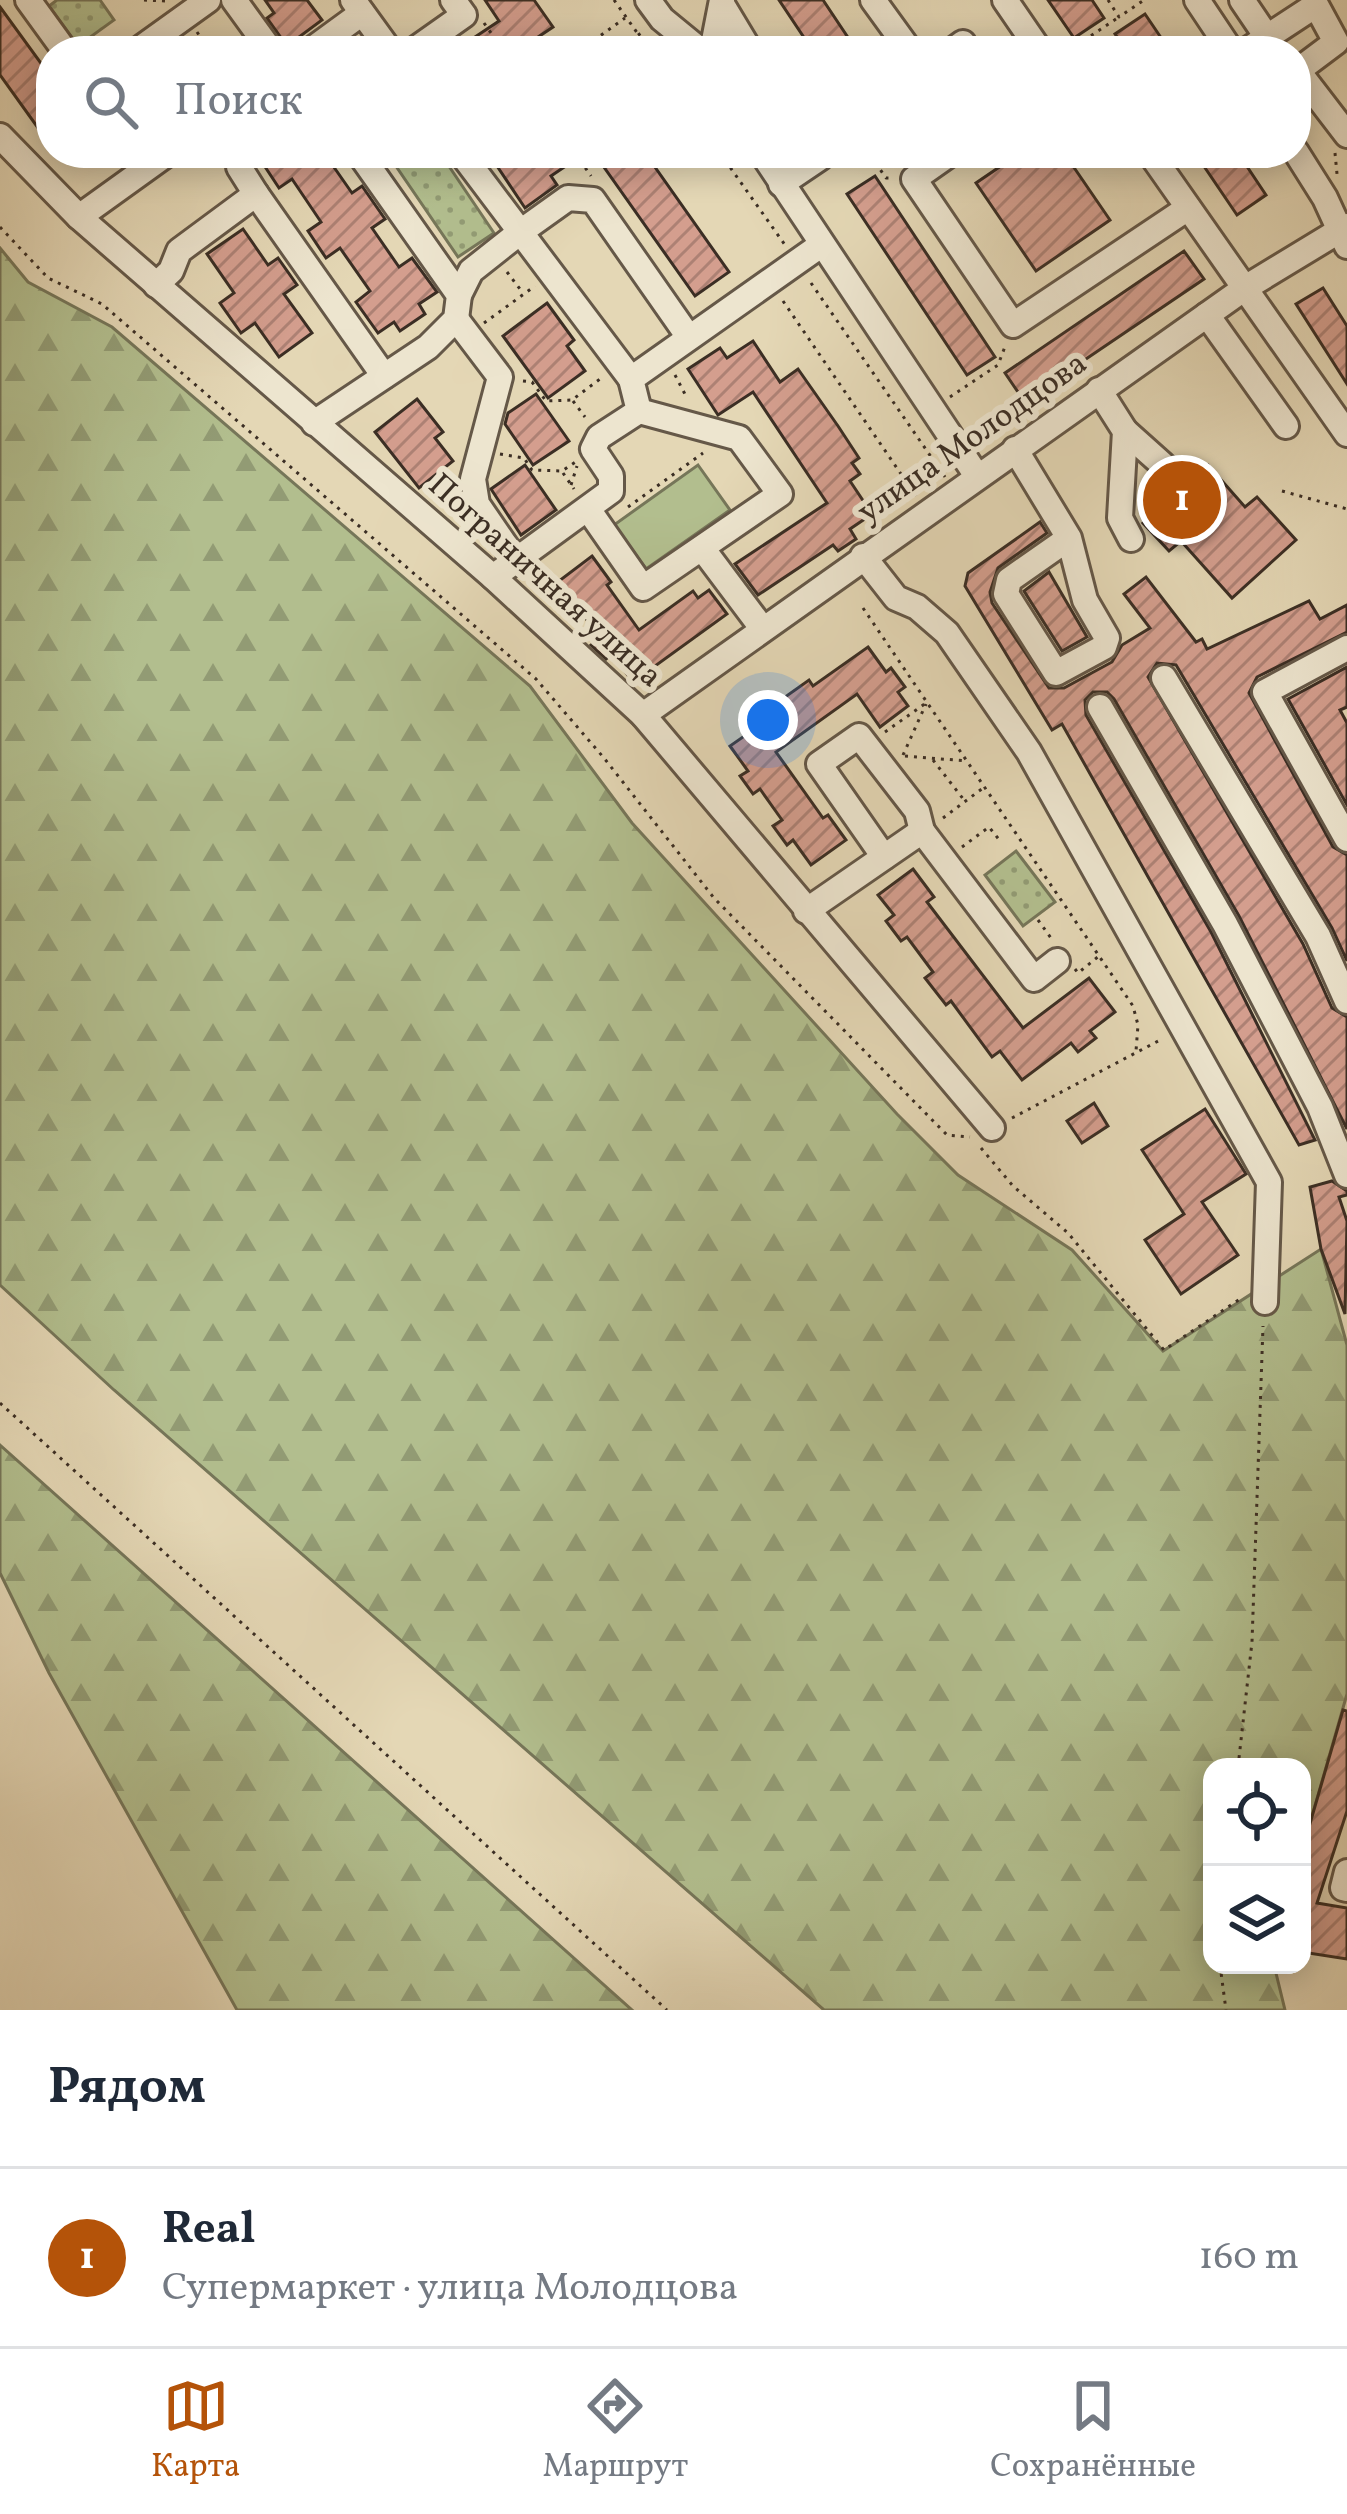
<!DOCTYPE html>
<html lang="ru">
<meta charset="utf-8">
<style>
:root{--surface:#fff;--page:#f6f6f7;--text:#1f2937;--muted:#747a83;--line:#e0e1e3;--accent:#b45309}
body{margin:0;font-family:Vollkorn,serif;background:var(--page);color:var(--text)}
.controls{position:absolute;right:36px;bottom:36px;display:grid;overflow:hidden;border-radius:24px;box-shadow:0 6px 30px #0003}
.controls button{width:108px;height:108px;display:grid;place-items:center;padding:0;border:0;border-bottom:3px solid var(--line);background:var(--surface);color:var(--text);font:60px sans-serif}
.you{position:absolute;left:768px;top:720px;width:42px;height:42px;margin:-30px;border:9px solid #fff;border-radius:50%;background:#1a73e8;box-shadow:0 0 0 18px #1a73e833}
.badge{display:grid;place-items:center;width:78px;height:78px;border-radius:50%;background:var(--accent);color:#fff;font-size:39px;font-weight:700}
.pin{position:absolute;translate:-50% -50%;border:6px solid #fff;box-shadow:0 3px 12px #0006}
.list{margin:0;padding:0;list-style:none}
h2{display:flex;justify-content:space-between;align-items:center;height:156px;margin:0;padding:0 48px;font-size:51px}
h2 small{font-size:39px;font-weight:400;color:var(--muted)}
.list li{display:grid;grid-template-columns:78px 1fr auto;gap:36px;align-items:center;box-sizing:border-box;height:180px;padding:0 48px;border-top:3px solid var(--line)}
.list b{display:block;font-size:45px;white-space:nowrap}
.list p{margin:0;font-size:39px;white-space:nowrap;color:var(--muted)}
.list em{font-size:39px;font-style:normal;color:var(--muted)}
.icon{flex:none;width:66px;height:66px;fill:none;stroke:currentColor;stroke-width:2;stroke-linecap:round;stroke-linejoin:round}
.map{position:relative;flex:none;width:1347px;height:2010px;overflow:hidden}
.search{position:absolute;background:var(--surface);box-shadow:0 6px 30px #0003;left:36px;right:36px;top:36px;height:132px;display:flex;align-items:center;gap:30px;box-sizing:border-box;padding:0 42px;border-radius:48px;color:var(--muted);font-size:45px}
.sheet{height:336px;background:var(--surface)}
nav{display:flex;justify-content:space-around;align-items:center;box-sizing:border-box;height:168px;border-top:3px solid var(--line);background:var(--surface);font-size:33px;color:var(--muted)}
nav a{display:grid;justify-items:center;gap:6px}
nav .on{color:var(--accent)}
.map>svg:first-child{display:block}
</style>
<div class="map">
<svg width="1347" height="2010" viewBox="0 0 1347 2010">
<defs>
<pattern id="forest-firs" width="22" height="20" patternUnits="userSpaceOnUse" patternTransform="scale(3)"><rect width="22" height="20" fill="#b2be8e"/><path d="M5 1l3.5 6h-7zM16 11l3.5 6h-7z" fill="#929b74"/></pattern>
<pattern id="park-dots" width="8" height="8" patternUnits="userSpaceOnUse" patternTransform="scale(3)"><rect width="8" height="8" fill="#b2be8e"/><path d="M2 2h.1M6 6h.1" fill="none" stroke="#929b74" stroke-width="1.8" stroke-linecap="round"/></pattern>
<pattern id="building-hatch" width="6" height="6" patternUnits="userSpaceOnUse" patternTransform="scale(3)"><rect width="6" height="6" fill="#d49e8e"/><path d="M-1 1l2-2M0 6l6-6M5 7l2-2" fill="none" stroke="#ad8174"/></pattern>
</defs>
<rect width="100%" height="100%" fill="#e4d7b5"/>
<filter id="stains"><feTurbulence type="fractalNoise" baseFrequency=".00167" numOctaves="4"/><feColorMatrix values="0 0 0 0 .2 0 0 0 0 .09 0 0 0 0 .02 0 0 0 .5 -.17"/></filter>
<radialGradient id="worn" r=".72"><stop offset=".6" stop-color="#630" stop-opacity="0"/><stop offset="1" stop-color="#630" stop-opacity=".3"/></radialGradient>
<g fill="url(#forest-firs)" stroke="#767659" stroke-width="3">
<path d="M0,248L28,282L112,327L530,686L632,823L897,1114L958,1175L1072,1250L1163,1351L1321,1249L1347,1345V1694L1302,1851V1767H1212V1965H1274L1285,2010H824L114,1390L0,1285Z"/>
<path d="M0,1445L632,2010H237L49,1673L0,1573Z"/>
</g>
<g fill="url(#park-dots)" stroke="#767659" stroke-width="3">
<path d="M57,0H100L114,20L78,46L49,6Z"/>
<path d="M387,153H440L494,233L458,257Z"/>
<path d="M1016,851L1055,902L1023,926L985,875Z"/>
</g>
<path fill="#b2be8e" stroke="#767659" stroke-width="3" d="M698,465L730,510L646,569L614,525Z"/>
<g fill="url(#building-hatch)" stroke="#3b2e24" stroke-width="3">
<path d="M265,0H307L322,20L287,46L267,18L274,13Z"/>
<path d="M485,0H534L553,27L517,51H454L499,21Z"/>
<path d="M779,0H823L857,51H813Z"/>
<path d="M1048,0H1092L1104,18L1074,38Z"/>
<path d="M0,7L51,77V146L0,75Z"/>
<path d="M1145,14L1170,51H1127L1115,34Z"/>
<path d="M256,153H324L352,193L362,186L385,219L372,228L399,267L412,258L437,292L419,304L425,314L400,331L394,322L378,333L356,302L370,291L340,248L326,258L308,231L321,222L292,179L279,188Z"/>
<path d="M517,153H585L551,176L557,185L525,208L497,166Z"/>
<path d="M594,153H645L729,272L695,296Z"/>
<path d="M1020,153H1064L1110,220L1036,271L976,183Z"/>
<path d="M1195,153H1238L1266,195L1237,215Z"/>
<path d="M875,176L995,357L967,375L847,194Z"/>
<path d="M243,229L268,265L278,258L297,285L284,294L312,333L279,357L255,323L241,333L220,303L234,293L207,254Z"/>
<path d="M1184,251L1204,279L1024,401L1005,373Z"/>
<path d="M1323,288L1347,326V384L1296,304Z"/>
<path d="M547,303L574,340L567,346L585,371L548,398L503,336Z"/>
<path d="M753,341L780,382L798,369L838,426L859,458L852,463L860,474L850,481L872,514L850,529L856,539L838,551L833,545L758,595L735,564L827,503L753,392L718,415L688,369L720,348L727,358Z"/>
<path d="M536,394L569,441L533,465L505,424L508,413Z"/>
<path d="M417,399L443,432L435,438L453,461L419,488L375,432Z"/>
<path d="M525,465L556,510L521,535L491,489Z"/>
<path d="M1208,465L1245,507L1257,497L1296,540L1232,598L1181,541L1169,551L1143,523Z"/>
<path d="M1040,522L1047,533L998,568L990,592L992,603L1049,688H1064L1112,662L1122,645L1150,628L1124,594L1146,577L1196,642L1202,639L1207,649L1309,601L1320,619L1347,605V632L1257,677L1249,693L1333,847L1347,855V961L1332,928L1176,665L1157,663L1148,677L1303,944L1332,1008L1347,1017V1129L1239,916L1114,699L1107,692H1093L1085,700L1086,715L1211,932L1315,1140L1299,1145L1062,724L1052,730L965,586L968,573Z"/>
<path d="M592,556L611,582L607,585L639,630L693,591L698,598L709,590L727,614L633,682L612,654L606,659L591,645L600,638L559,581Z"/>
<path d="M1049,572L1087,637L1062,651L1024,591Z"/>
<path d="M868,647L886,672L891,668L905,687L898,692L908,706L880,727L857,694L776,752L823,818L828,815L846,840L811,865L793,840L787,845L773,826L782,820L760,789L753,794L740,776L748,771L730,746L783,709L778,702L809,680L813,686Z"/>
<path d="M1347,667V707L1340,710L1347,723V805L1288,699Z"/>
<path d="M913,869L934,897L927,902L1023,1028L1089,978L1115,1012L1090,1031L1096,1038L1078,1052L1071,1043L1022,1080L1000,1051L992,1057L951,1001L946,1005L925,978L933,972L907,937L901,941L886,921L894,915L878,895Z"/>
<path d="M1094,1103L1108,1126L1082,1143L1067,1121Z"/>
<path d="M1205,1109L1246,1174L1202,1202L1238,1255L1181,1294L1145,1240L1184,1214L1142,1150Z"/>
<path d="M1332,1181L1347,1191V1195L1339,1197L1347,1221L1345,1314L1321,1249L1310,1187Z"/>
<path d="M1343,1710L1347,1711V1811L1317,1903L1347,1908V1959L1302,1952V1851Z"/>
</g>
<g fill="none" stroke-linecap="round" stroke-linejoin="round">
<g stroke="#655848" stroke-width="30">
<g id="minor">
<path d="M28,0L65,51"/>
<path d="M234,0L271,51"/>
<path d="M353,0L390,51"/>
<path d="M648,0L662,19L701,51"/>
<path d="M873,0L910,51"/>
<path d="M1005,0L1040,51"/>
<path d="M1197,0L1231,51"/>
<path d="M1242,0L1267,37"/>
<path d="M723,6L750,51"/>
<path d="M137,51L208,0"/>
<path d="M310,51L362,13"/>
<path d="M413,51L464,15L453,0"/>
<path d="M712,51L722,0"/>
<path d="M952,51L963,43"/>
<path d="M1246,51L1316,5L1336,42L1296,72"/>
<path d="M1298,71L1347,135"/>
<path d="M0,136L79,217L493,577L643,715L992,1128"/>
<path d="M1296,152L1325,198L1347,246"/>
<path d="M461,153L631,379"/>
<path d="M762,153L977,476"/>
<path d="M951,153L914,179L1013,325L1188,208"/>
<path d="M1150,153L1347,434"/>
<path d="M781,184L821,157L818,153"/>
<path d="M256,194L384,376"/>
<path d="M79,217L168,153"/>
<path d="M156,285L171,271L179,251L256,194L239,167L240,153"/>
<path d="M459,295L471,271L519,233L568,198L593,200L688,336"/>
<path d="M1207,315L1286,426"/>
<path d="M456,319L500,377L473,479L477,504L516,561"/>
<path d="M1099,390L1125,431L1120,518L1131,539"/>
<path d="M314,423L428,347L456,319L459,295L359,153"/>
<path d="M1125,431L1163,465"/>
<path d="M1015,449L1069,538L1085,600L1107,638L1104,647L1056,673L1006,594L1009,580L1069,538"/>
<path d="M588,509L643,588L780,494L739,438L639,411"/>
<path d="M702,548L762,628"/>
<path d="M863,556L896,598L917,607L947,633L1029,752L1269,1182L1265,1302"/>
<path d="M493,577L611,491V476L593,449L599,437L639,411L631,379L821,245"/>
<path d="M1347,648L1265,692L1347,839"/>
<path d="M1164,678L1318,936L1347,1001"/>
<path d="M1100,707L1225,924L1320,1107L1347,1175"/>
<path d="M643,715L1245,288L1347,226"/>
<path d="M884,857L819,764L859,736L917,811L922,831"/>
<path d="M806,911L922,831L1034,979L1057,961"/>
<path d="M1347,1872L1343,1888L1347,1889"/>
</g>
</g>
<g stroke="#3b2e24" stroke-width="3" stroke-dasharray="3 6" stroke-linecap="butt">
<path d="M144,0L165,1"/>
<path d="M614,0L650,51"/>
<path d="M1108,0L1119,17L1144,0"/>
<path d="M484,23L504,51"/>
<path d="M197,32L210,51"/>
<path d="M579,51L625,18"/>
<path d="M616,51L644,31"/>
<path d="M1086,51V39L1119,17"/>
<path d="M575,153L591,176"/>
<path d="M720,153L785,245"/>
<path d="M1335,153L1337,174"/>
<path d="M840,159L875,162L886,178H894"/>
<path d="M0,227L48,278L102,304L536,679L604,758L714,898L947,1135L970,1137"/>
<path d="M507,272L523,293"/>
<path d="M811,283L945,477"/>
<path d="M783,301L916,496"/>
<path d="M484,323L535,286"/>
<path d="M675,375L687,398"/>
<path d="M523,381L532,382L546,401L572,400L604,376"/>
<path d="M950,397L998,365L1006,344"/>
<path d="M573,401L585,417"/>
<path d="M500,454L524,458L532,470L562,471L577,461"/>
<path d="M563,473L574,489"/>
<path d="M571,485L577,466"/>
<path d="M1282,491L1347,509"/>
<path d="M628,507L703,453"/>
<path d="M863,608L1133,1006L1138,1025L1136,1051"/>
<path d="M885,732L926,703"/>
<path d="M903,755L926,704"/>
<path d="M905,756L967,761"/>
<path d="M933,760L964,800"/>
<path d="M943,818L983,788"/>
<path d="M962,847L989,827L1001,842"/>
<path d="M1038,920L1051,938"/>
<path d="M1075,969L1078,973L1099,956"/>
<path d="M1012,1118L1162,1039"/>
<path d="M981,1148L1013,1186L1068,1233L1164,1350L1243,1297"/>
<path d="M0,1403L667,2010"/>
<path d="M1238,1767L1252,1642L1263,1326"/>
<path d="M1220,1965L1226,2010"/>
</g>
<use href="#minor" stroke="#ede5cf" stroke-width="24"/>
</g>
<g text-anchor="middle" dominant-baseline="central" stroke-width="12" stroke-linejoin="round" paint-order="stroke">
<g font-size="33" fill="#3b2e24" stroke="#ede5cf">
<text transform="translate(973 439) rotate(-35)">улица Молодцова</text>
<text transform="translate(544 582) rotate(42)">Пограничная улица</text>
</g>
</g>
<rect width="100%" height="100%" filter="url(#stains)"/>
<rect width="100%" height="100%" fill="url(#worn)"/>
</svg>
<div class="controls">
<button><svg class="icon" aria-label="locate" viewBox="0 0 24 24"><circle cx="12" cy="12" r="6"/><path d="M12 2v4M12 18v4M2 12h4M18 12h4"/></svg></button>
<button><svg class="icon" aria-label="layers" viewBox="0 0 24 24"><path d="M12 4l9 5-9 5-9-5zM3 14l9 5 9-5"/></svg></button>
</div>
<div class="you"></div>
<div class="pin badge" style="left:1182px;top:500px">1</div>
<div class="search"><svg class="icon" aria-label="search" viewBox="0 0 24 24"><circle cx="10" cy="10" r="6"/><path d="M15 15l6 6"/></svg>Поиск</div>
</div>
<section class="sheet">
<h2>Рядом<small></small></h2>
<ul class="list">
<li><span class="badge">1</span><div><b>Real</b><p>Супермаркет · улица Молодцова</p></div><em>160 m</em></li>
</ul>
</section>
<nav>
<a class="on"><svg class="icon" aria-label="map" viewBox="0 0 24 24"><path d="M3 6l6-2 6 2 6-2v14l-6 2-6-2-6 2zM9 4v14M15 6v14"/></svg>Карта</a>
<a><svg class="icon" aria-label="directions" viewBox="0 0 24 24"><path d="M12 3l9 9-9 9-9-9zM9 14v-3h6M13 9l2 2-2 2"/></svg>Маршрут</a>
<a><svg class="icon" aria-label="saved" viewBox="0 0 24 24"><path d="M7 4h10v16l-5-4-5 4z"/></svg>Сохранённые</a>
</nav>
